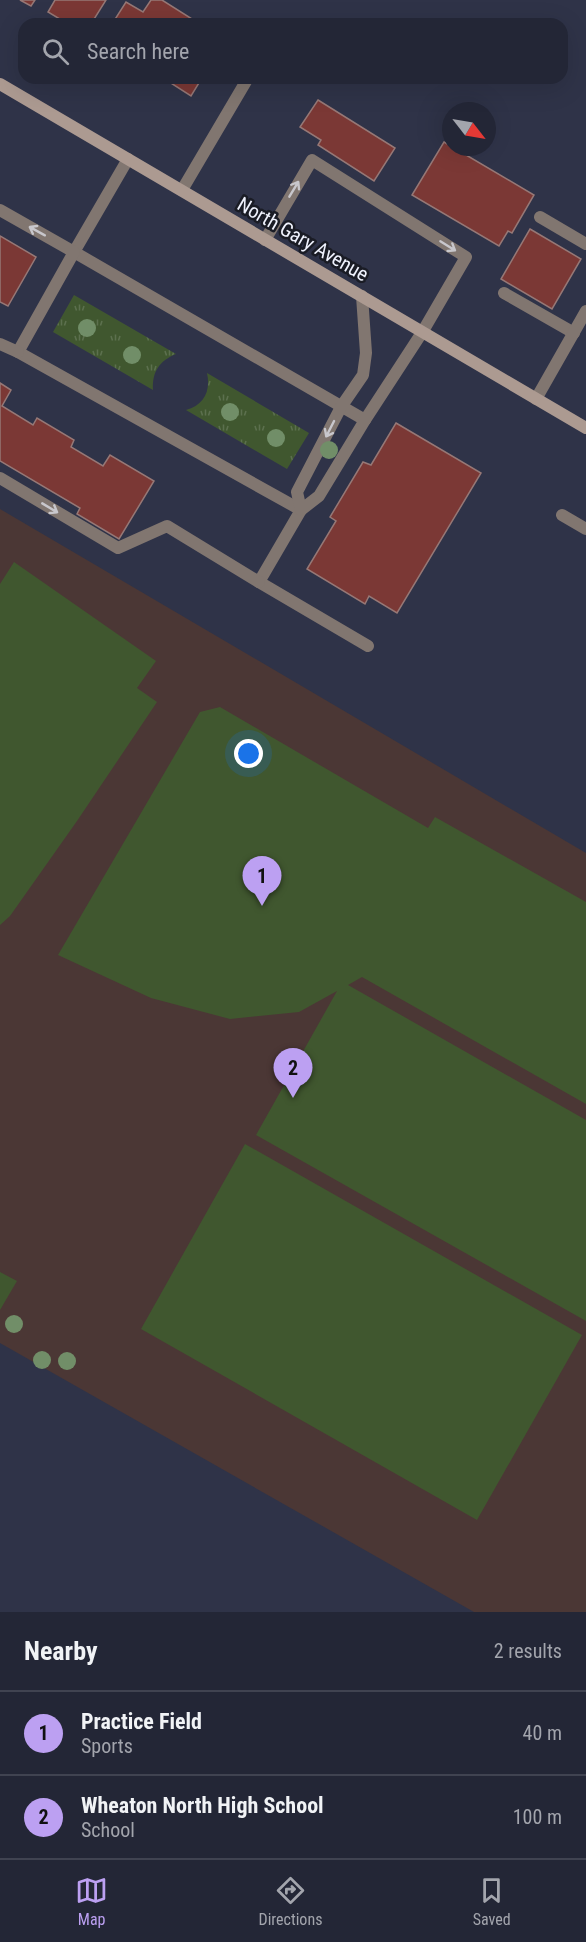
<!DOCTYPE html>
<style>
:root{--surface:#232636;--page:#2b2e3e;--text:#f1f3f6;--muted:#a3a5ad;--line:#404351;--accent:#bca0f2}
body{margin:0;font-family:"Roboto Condensed",sans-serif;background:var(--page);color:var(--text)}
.compass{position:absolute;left:442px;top:102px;width:54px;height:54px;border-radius:50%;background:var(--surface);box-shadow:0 6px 24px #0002;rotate:121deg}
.you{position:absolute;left:249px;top:754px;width:21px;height:21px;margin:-15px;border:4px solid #fff;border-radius:50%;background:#1a73e8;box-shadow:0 0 0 9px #1a73e833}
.badge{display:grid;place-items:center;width:39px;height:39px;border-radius:50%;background:var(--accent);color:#111;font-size:20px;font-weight:700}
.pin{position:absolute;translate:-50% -50px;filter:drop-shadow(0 2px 3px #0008)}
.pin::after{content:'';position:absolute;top:32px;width:21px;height:18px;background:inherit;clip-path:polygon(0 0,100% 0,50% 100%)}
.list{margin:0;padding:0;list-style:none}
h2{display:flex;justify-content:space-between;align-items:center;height:78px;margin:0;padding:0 24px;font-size:26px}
h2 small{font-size:20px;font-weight:400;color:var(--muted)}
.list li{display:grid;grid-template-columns:39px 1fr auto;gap:18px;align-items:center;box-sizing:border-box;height:84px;padding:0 24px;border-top:2px solid var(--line)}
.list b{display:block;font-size:22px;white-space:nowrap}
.list p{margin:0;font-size:20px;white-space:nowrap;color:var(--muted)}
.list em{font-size:20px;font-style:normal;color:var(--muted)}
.icon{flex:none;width:33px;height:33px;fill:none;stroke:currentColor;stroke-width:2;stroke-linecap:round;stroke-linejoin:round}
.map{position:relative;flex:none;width:586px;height:1612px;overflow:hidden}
.search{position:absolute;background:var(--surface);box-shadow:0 6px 24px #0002;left:18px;right:18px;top:18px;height:66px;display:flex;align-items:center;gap:15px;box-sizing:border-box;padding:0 21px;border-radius:18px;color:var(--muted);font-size:22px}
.sheet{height:246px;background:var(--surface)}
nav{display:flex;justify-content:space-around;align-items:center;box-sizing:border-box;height:84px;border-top:2px solid var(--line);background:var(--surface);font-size:16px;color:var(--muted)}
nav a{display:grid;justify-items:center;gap:3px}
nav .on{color:var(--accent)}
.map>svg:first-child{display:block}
</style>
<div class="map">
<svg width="586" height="1612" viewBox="0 0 586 1612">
<defs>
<pattern id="grass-tufts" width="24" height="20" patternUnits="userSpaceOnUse" patternTransform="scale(1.5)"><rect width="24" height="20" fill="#40572f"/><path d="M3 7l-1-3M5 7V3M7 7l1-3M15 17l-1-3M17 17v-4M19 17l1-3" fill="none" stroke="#5c704e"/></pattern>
</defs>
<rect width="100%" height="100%" fill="#2f3348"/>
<path fill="#4b3735" d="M0,509L586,853V1612H474L0,1343Z"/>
<g fill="url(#grass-tufts)">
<path d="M74,295L176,354C159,361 152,372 153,390L53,332Z"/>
<path d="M207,373L309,433L287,469L186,410C204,405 211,391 207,373Z"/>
</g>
<g fill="#40572f">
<path d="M14,562L156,661L137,688L157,702L77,821L10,916L0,925V584Z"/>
<path d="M220,707L428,828L435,817L586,902V1104L362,977L348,985L586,1120V1321L256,1135L337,991L299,1012L230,1019L151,998L58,955L200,712Z"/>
<path d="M245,1144L582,1335L477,1520L141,1329Z"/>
<path d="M0,1272L17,1281L0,1310Z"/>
</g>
<g fill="#7b3835" stroke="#967876" stroke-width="1.5">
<path d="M20,0H35L31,6Z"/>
<path d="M55,0H106L91,24H68L48,12Z"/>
<path d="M151,0H162L200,24H112L126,2L143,12Z"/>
<path d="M163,78H202L191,96Z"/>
<path d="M318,100L395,148L374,181L318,145L321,140L300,127Z"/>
<path d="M444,142L534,195L512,233L508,231L499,246L412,195Z"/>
<path d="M530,229L581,259L552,309L501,279Z"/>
<path d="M0,236L36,257L8,306L0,302Z"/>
<path d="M0,383L11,390L2,406L33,425L37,418L74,440L71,447L103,466L110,455L154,481L119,539L77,514L80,508L0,461Z"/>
<path d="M396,423L481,473L397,613L369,596L365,604L307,569L336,521L330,517L363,462L371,465Z"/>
</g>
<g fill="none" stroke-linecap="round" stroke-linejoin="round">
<g stroke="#817670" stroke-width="12">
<path d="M128,159L74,252L365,420"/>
<path d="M182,190L248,78"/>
<path d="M0,210L74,252L18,352L301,510L259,582L368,646"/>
<path d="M540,217L586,244"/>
<path d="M265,240L312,160L466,257L423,331L365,420L319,496L301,510L297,492L341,407L363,375L366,353L362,296"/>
<path d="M504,293L574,333"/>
<path d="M0,344L18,352"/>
<path d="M536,399L586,311"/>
<path d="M0,478L118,548L167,526L259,582"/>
<path d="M562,515L586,529"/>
</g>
<path stroke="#ac9a91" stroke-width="12" d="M0,84L586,428"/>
</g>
<g fill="#718e68">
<circle cx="87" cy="328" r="9"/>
<circle cx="132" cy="355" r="9"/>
<circle cx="230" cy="412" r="9"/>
<circle cx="276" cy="438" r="9"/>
<circle cx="329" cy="450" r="9"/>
<circle cx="14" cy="1324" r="9"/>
<circle cx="42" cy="1360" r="9"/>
<circle cx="67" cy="1361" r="9"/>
</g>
<defs><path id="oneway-shaft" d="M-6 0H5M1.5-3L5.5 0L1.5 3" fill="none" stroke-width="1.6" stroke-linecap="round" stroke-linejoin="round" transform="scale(1.5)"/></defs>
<g stroke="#c8c7cc">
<use href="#oneway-shaft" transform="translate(294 189) rotate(-59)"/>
<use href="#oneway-shaft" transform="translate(37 231) rotate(-151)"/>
<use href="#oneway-shaft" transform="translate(448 246) rotate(32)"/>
<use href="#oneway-shaft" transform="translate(330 429) rotate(117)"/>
<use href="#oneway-shaft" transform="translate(50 508) rotate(31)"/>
</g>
<g text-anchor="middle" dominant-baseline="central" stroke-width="5" stroke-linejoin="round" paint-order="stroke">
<g font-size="20" fill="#eff2fd" stroke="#1a1c25">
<text transform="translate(303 239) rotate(30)">North Gary Avenue</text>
</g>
</g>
</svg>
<svg class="compass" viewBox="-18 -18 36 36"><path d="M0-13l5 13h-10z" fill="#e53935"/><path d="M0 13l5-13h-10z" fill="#a3a5ad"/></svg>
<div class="you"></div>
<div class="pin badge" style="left:262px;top:906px">1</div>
<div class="pin badge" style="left:293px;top:1098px">2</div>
<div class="search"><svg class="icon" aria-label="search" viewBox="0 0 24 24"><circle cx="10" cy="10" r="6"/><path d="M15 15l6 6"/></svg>Search here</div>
</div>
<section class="sheet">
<h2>Nearby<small>2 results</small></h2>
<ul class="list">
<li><span class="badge">1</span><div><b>Practice Field</b><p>Sports</p></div><em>40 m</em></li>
<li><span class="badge">2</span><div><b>Wheaton North High School</b><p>School</p></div><em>100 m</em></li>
</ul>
</section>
<nav>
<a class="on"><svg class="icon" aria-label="map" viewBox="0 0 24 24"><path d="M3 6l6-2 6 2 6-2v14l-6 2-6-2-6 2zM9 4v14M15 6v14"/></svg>Map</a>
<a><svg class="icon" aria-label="directions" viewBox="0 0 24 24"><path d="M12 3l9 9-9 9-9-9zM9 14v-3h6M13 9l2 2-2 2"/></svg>Directions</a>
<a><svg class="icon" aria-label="saved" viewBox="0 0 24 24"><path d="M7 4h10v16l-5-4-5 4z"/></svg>Saved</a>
</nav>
